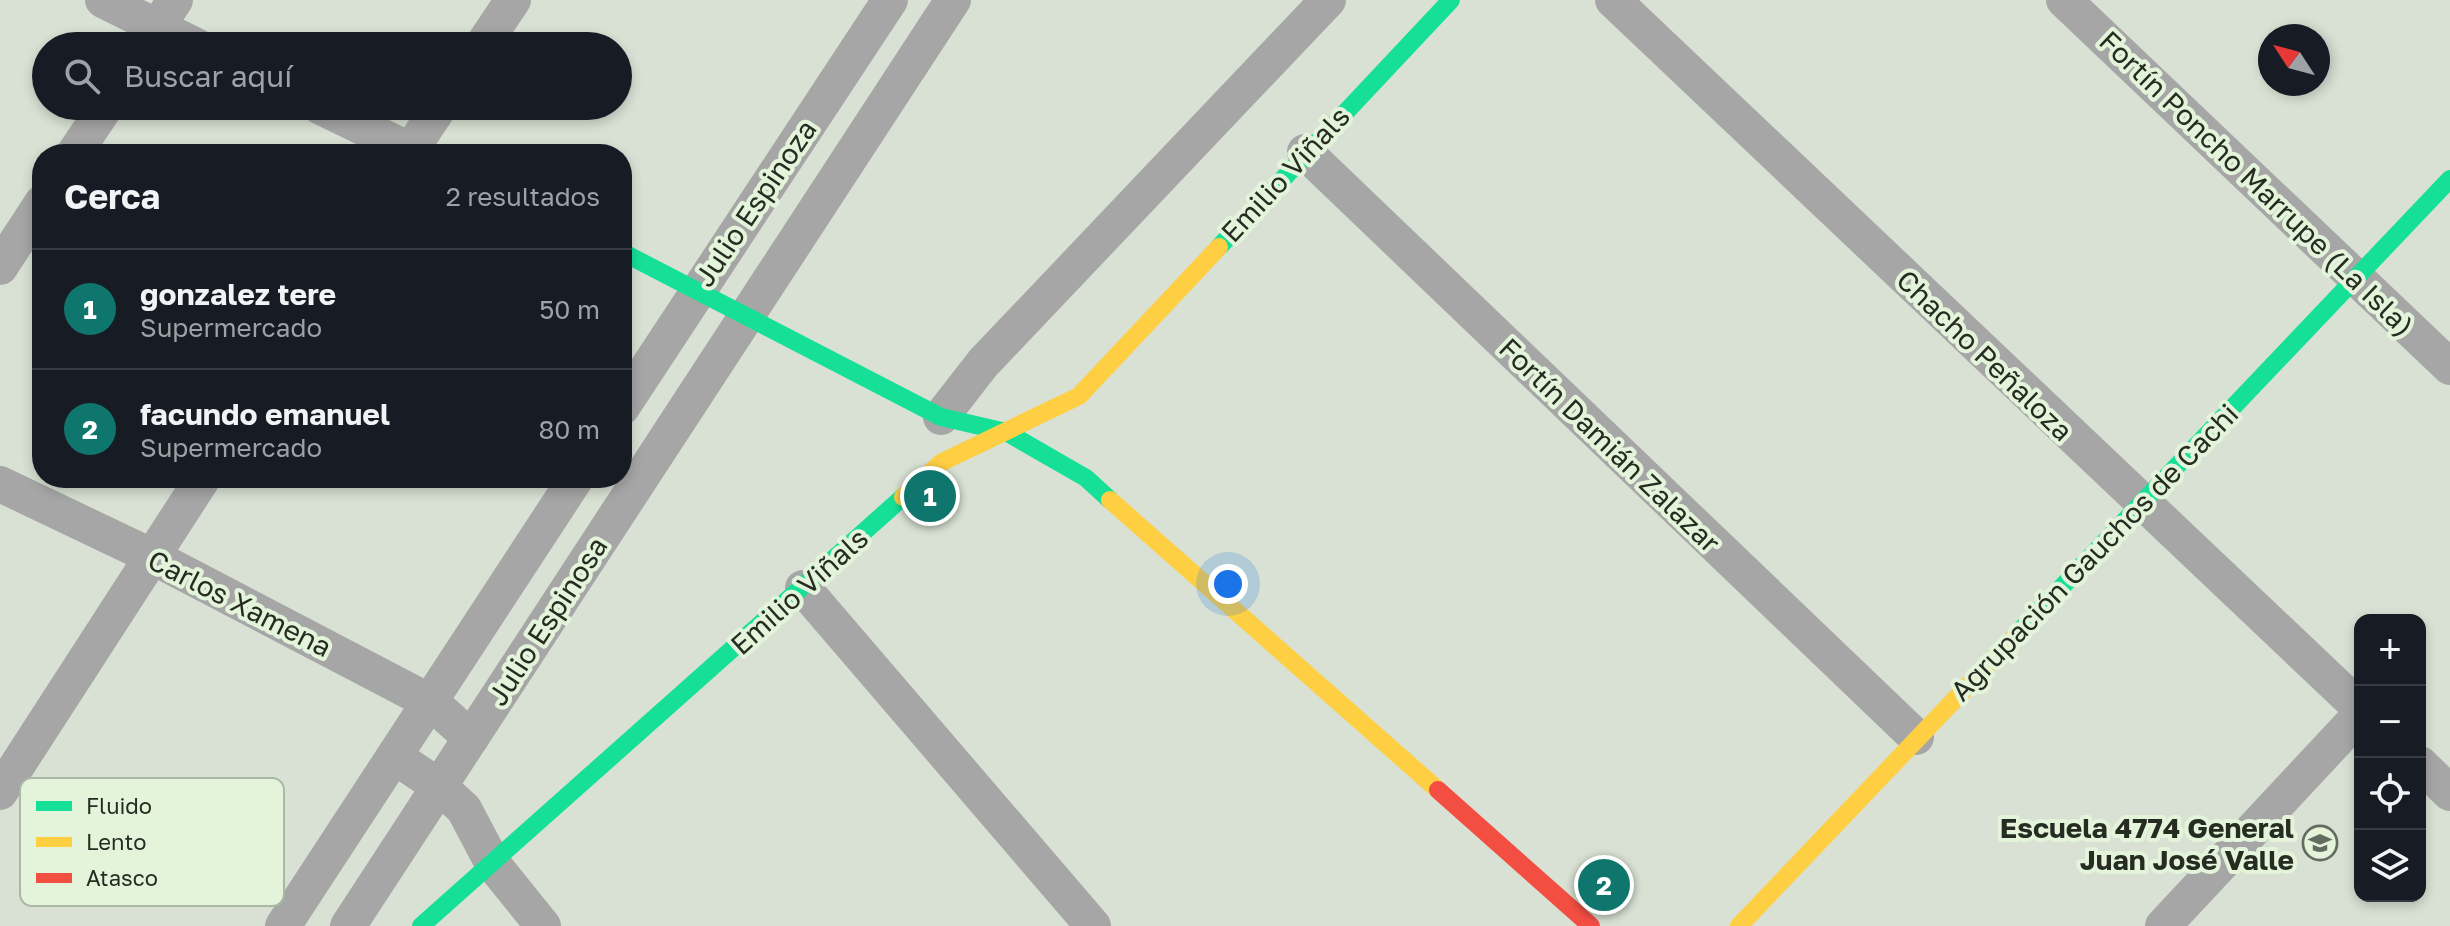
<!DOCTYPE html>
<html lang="es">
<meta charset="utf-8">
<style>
:root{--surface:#171b24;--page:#20242c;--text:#f1f3f6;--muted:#9ea1a6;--line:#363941;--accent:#0f766e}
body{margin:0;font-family:"Golos Text",sans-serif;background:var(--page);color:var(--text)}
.controls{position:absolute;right:24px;bottom:24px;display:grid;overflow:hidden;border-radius:16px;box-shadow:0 4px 12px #0003}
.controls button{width:72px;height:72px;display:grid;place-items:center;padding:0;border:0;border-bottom:2px solid var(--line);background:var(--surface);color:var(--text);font:40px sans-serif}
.compass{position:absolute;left:2258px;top:24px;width:72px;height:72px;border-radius:50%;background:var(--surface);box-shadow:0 4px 12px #0003;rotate:306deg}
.you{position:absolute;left:1228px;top:584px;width:28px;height:28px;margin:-20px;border:6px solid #fff;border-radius:50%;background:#1a73e8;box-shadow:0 0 0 12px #1a73e833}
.badge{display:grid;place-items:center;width:52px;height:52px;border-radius:50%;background:var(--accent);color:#fff;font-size:26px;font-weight:700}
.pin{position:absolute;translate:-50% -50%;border:4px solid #fff;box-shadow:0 2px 8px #0006}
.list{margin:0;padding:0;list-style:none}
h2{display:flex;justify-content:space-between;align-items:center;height:104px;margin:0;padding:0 32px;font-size:34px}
h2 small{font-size:26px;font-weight:400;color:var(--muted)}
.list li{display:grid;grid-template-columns:52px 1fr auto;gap:24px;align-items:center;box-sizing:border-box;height:120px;padding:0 32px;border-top:2px solid var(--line)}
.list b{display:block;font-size:30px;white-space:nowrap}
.list p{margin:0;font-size:26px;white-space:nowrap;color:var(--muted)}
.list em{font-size:26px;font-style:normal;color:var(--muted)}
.icon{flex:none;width:44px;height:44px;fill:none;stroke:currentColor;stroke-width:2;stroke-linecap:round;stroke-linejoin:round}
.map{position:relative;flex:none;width:2450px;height:926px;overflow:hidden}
.search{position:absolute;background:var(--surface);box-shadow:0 4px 12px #0003;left:32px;top:32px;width:600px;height:88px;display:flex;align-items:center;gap:20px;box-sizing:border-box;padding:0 28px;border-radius:44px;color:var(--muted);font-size:30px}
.panel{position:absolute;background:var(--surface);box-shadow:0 4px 12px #0003;left:32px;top:144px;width:600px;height:344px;border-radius:32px}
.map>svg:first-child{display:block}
</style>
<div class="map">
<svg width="2450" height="926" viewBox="0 0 2450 926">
<rect width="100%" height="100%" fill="#d8e1d4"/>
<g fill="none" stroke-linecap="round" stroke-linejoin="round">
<g stroke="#a6a6a7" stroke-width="36">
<path d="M103,0L196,46"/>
<path d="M1613,0L2360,708"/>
<path d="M2064,0L2450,367"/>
<path d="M145,46L175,0"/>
<path d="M482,46L513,0"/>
<path d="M319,106L418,154"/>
<path d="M1305,152L1916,737"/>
<path d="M74,154L106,106"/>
<path d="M408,154L440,106"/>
<path d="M0,267L42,203"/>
<path d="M622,407L890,0"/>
<path d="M941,417L983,363L1328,0"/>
<path d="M0,484L153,557L432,703L471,738"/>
<path d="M803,588L1093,926"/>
<path d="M395,757L440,787L464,809L493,864L543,926"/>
<path d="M2420,764L2450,793"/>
<path d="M0,792L203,478"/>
<path d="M283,926L576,478"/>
<path d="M348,926L953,0"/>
<path d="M2163,926L2360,715"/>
</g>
<g stroke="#16e098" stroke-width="18">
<path d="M1219,247L1451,0"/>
<path d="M622,252L941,417L1006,432L1086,478L1110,500"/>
<path d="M2018,633L2450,179"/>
<path d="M421,926L903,497"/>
</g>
<g stroke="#ffcf43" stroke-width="18">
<path d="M903,497L942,462L1079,396L1219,247"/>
<path d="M1110,500L1438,790"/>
<path d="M1739,926L2018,633"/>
</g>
<path stroke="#f24e42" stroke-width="18" d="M1438,790L1591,926"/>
</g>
<defs>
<g id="school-ring" transform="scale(1.8)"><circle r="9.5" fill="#e3f4db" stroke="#646b60" stroke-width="1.5"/><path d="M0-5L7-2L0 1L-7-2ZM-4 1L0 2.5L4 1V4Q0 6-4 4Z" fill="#646b60"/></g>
</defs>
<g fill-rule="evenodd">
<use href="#school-ring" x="2320" y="843"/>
</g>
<g text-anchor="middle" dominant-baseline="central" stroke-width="8" stroke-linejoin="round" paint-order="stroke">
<g font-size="28" fill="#262c22" stroke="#e3f4db">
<text transform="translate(1285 174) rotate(-47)">Emilio Viñals</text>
<text transform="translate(2257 183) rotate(44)">Fortín Poncho Marrupe (La Isla)</text>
<text transform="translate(755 203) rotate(-56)">Julio Espinoza</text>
<text transform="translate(1985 355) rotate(44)">Chacho Peñaloza</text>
<text transform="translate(1610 445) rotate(44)">Fortín Damián Zalazar</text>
<text transform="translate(2094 552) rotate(-46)">Agrupación Gauchos de Cachi</text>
<text transform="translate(799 591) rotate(-42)">Emilio Viñals</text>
<text transform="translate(240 603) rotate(27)">Carlos Xamena</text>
<text transform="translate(547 621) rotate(-57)">Julio Espinosa</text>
</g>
<g font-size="28" font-weight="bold" fill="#262c22" stroke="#e3f4db" text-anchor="end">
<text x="2294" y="827">Escuela 4774 General<tspan x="2294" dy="32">Juan José Valle</tspan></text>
</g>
</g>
<rect x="20" y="778" width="264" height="128" rx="12" fill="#e3f4db" stroke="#aab8a4" stroke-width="2"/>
<rect x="36" y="801" width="36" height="10" fill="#16e098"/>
<rect x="36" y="837" width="36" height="10" fill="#ffcf43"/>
<rect x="36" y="873" width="36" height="10" fill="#f24e42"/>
<g font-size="22" fill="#262c22">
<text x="86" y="814">Fluido</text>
<text x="86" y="850">Lento</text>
<text x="86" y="886">Atasco</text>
</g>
</svg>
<div class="controls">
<button>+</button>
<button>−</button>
<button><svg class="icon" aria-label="locate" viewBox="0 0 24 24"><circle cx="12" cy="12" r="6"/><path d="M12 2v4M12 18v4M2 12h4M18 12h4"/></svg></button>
<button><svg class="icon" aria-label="layers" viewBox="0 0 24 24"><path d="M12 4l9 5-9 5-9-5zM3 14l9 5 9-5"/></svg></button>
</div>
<svg class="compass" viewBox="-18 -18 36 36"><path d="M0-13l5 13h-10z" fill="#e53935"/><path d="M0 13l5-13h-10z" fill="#9ea1a6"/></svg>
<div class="you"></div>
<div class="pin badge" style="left:930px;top:496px">1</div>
<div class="pin badge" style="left:1604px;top:885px">2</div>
<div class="search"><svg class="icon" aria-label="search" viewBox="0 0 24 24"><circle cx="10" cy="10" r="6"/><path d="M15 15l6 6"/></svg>Buscar aquí</div>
<section class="panel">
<h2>Cerca<small>2 resultados</small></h2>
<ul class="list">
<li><span class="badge">1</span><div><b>gonzalez tere</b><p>Supermercado</p></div><em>50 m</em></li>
<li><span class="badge">2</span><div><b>facundo emanuel</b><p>Supermercado</p></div><em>80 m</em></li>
</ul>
</section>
</div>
